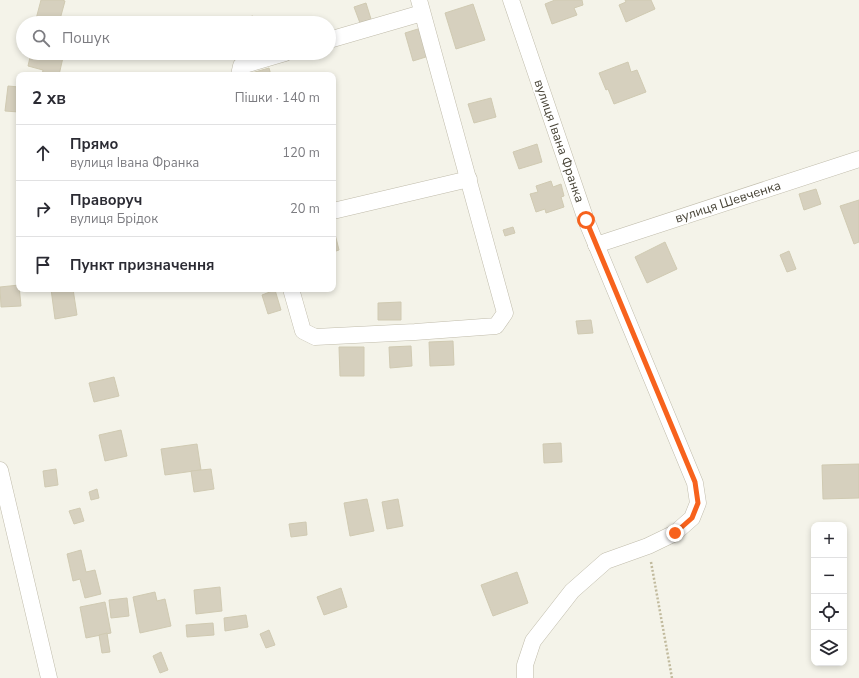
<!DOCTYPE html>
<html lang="uk">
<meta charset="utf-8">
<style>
:root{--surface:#fff;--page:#f2f2f3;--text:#2b2b33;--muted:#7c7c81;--line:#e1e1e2}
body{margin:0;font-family:"Nunito Sans",sans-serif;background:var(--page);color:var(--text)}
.controls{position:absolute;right:12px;bottom:12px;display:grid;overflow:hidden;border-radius:8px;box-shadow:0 2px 6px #0003}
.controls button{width:36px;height:36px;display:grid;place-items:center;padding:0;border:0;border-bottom:1px solid var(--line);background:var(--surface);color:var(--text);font:20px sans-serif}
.stop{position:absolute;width:12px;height:12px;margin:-9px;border:3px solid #f7621d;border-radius:50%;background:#fff}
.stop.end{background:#f7621d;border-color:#fff;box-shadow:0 1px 4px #0008}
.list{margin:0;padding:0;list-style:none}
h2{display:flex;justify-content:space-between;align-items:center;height:52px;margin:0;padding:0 16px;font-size:17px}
h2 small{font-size:13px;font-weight:400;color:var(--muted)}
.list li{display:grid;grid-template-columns:26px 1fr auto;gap:12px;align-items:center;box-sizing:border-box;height:56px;padding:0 16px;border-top:1px solid var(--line)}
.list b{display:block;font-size:15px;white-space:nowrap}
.list p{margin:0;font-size:13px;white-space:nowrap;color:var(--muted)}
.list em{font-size:13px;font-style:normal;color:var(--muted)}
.icon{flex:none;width:22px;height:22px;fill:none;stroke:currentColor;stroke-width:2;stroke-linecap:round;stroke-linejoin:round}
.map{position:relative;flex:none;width:859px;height:678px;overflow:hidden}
.search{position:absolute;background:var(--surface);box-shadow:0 2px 6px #0003;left:16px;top:16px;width:320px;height:44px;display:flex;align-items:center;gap:10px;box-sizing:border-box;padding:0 14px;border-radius:22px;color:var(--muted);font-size:15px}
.panel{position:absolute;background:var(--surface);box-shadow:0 2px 6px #0003;left:16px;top:72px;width:320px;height:220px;border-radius:8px}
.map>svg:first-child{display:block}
</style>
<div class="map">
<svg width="859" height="678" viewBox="0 0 859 678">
<rect width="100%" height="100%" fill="#f4f3e9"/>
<g fill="#d6d0be" stroke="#d0cab2">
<path d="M41,0H62L65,1L59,23H49L36,19Z"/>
<path d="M555,0H582L583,5L574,8L577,15L552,24L545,4Z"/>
<path d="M625,0H651L655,9L626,22L619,5L626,2Z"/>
<path d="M366,3L371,19L360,23L354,7Z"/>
<path d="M473,4L485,40L456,49L445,13Z"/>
<path d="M253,16L255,23H236L235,20Z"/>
<path d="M421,28L429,56L413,61L405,33Z"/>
<path d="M31,53H64L59,75H42L43,70L28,66Z"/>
<path d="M628,62L631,72L637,70L646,92L614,104L608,89L606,90L599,73Z"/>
<path d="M269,68L271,75H248V74Z"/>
<path d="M8,86L19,87V112L5,111Z"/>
<path d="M491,98L496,117L474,123L468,104Z"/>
<path d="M537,144L542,162L519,169L513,152Z"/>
<path d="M551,181L553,187L561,184L564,196L561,197L564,207L546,213L545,209L536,212L530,194L538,192L536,186Z"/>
<path d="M816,189L821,204L804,210L799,194Z"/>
<path d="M859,200V242L854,244L840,206Z"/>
<path d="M333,226L339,250L333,252Z"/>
<path d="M513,227L515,233L505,236L503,230Z"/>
<path d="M665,242L677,269L647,283L635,257Z"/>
<path d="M789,251L796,269L787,272L780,255Z"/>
<path d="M19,285L21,306L1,307L0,287Z"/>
<path d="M51,289H73L77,315L55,319Z"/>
<path d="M275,290L281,310L268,314L262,295Z"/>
<path d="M401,302V320H378V303Z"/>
<path d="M591,320L593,333L578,334L576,321Z"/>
<path d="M453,341L454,365L430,366L429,342Z"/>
<path d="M411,346L412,366L390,368L389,347Z"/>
<path d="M339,347H364V376H340Z"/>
<path d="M114,377L119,396L94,402L89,383Z"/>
<path d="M121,430L127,456L105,461L99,435Z"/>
<path d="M561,443L562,462L544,463L543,444Z"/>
<path d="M197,444L201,470L165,475L161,449Z"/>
<path d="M859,464V498L823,499L822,465Z"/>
<path d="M56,469L58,485L45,487L43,471Z"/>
<path d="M211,469L214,489L194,492L191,471Z"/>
<path d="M97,489L99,498L91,500L89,492Z"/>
<path d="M367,499L374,531L350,536L344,503Z"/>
<path d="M398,499L403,526L387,529L382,502Z"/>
<path d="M80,508L84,521L74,524L69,511Z"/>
<path d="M306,522L307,535L291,537L289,524Z"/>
<path d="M81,550L86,572L95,570L101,594L85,598L80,579L73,581L67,554Z"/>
<path d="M517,572L528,603L493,616L481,585Z"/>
<path d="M220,587L222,611L196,614L194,590Z"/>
<path d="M341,588L347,607L324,615L317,597Z"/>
<path d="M155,592L157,601L165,599L171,626L140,633L133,597Z"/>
<path d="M127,598L129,616L111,618L109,600Z"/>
<path d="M105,602L111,633L86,638L80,607Z"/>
<path d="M246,615L248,627L225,631L224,618Z"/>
<path d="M213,623L214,635L187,637L186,625Z"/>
<path d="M269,630L275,645L266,648L260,634Z"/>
<path d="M107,633L110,652L102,653L99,635Z"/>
<path d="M161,652L168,670L160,673L153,656Z"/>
</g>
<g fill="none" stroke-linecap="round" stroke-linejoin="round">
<g stroke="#c0bcab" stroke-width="17">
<g id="minor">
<path d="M511,0L586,220L695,483L698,503L692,518L675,533L648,546L606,561L572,591L533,641L525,665V678"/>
<path d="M329,40L422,13"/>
<path d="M239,75L241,66L285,53"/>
<path d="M333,211L469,179"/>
<path d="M596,245L859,159"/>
<path d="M291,289L303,331L315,337L415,332L496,326L505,313L419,0"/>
<path d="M0,470L49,678"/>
</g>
</g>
<path stroke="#c1ba9d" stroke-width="2.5" stroke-dasharray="2 2" stroke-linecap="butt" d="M651,562L672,678"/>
<use href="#minor" stroke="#fff" stroke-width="16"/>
</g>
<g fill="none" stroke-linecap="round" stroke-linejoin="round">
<path stroke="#f7621d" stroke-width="5" d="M586,220L695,482L698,503L692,518L675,533"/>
</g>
<g text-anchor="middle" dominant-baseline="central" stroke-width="3.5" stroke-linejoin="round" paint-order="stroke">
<g font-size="13" fill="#484437" stroke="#fff">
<text transform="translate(559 141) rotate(71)">вулиця Івана Франка</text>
<text transform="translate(728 202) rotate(-18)">вулиця Шевченка</text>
</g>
</g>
</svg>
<div class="controls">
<button>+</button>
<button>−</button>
<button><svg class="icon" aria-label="locate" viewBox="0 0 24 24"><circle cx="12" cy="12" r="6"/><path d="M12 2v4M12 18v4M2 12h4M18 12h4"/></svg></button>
<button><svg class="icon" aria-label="layers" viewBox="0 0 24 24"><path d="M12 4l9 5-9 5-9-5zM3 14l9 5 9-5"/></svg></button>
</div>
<div class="stop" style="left:586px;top:220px"></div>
<div class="stop end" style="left:675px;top:533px"></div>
<div class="search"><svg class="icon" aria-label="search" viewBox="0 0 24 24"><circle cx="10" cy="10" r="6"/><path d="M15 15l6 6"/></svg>Пошук</div>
<section class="panel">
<h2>2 хв<small>Пішки · 140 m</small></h2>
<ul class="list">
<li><svg class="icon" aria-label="ahead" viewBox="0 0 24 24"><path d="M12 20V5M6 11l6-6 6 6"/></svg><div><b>Прямо</b><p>вулиця Івана Франка</p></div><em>120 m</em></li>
<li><svg class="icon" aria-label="right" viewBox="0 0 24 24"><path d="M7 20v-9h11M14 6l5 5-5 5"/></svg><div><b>Праворуч</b><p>вулиця Брідок</p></div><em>20 m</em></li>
<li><svg class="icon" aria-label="arrive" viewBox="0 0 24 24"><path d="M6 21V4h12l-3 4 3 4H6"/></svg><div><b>Пункт призначення</b></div></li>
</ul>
</section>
</div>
